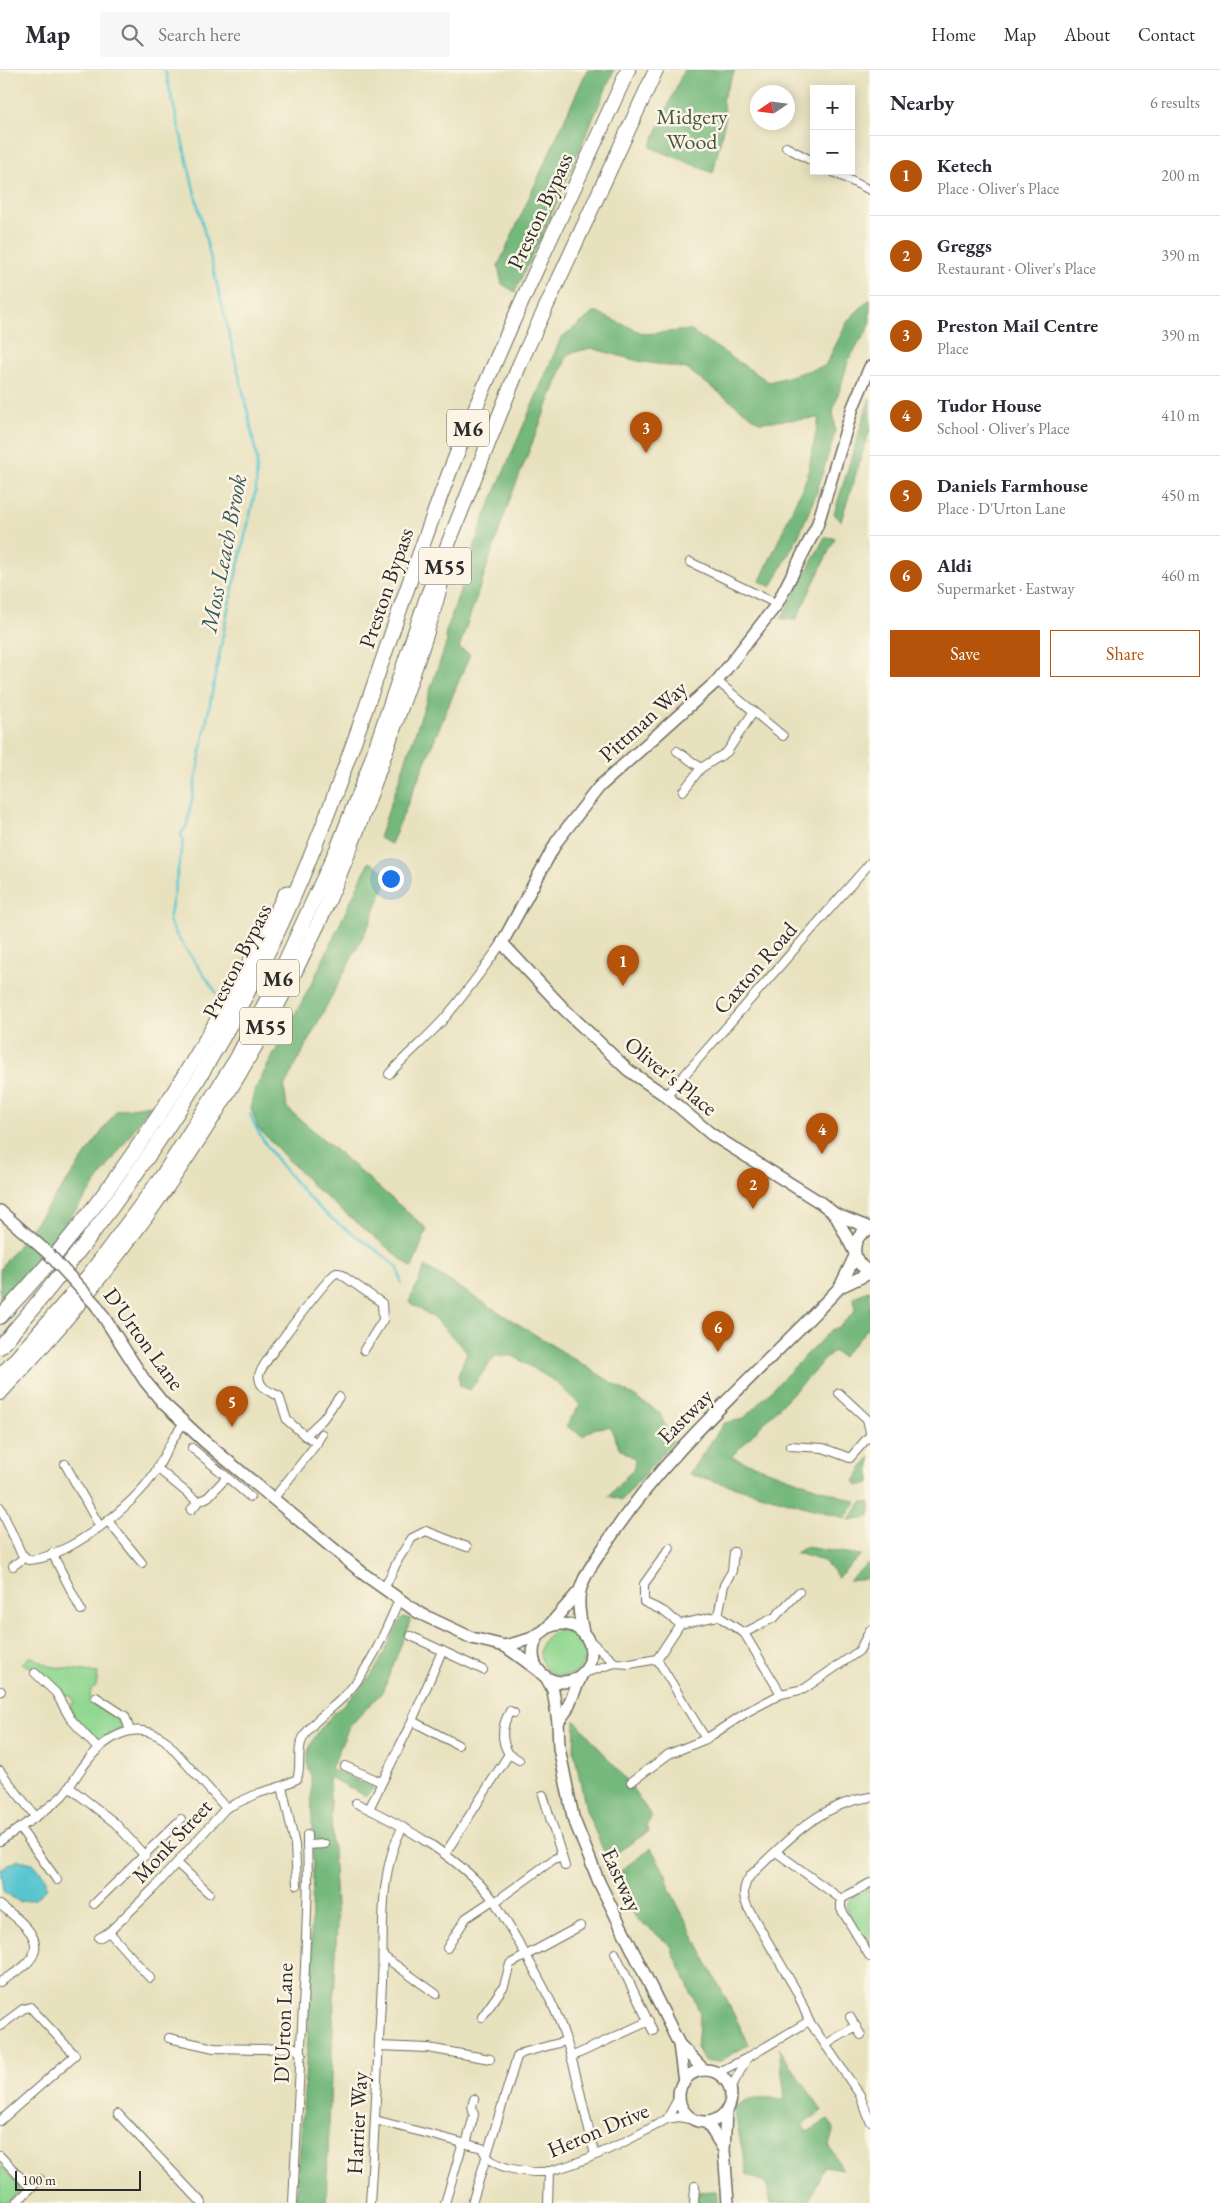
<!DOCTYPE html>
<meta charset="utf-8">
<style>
:root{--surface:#fff;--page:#f7f7f7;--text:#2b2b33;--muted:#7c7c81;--line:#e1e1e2;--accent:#b45309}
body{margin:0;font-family:"EB Garamond",serif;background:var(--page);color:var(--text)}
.controls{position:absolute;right:15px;top:15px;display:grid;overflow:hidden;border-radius:0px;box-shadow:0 2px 12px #0003}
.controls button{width:45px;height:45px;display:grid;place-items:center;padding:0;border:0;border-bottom:1px solid var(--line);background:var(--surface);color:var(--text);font:25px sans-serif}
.compass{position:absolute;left:750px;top:15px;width:45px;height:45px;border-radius:50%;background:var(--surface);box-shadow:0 2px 12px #0003;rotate:257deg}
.scale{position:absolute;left:15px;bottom:12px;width:126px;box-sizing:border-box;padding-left:5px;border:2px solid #2b2b2b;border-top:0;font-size:14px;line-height:18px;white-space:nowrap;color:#2b2b2b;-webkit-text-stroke:4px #fcf5e5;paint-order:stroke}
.you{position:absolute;left:390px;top:808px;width:18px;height:18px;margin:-12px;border:4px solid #fff;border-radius:50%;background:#1a73e8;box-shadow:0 0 0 8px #1a73e833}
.badge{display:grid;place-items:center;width:32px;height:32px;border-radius:50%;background:var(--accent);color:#fff;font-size:16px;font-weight:700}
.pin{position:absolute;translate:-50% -41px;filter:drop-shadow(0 1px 2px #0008)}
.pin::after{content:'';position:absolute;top:26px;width:18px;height:15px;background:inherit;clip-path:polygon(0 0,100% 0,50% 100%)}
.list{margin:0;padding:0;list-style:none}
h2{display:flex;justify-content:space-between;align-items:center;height:65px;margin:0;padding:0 20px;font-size:21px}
h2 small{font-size:16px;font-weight:400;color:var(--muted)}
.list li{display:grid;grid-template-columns:32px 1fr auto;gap:15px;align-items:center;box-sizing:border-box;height:80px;padding:0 20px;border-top:1px solid var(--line)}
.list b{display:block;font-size:19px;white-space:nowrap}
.list p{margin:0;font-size:16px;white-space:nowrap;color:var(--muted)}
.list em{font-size:16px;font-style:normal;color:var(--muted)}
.actions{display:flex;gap:10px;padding:15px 20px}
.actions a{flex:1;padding:11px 0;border:1px solid var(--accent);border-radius:0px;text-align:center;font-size:18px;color:var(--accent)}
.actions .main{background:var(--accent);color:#fff}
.icon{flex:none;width:28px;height:28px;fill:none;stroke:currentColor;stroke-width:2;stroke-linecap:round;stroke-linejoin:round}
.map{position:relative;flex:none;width:870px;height:2133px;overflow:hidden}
header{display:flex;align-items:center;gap:30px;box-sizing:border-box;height:70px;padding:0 25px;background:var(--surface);border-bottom:1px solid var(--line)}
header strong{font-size:24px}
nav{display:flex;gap:28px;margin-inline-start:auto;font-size:18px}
.search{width:350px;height:45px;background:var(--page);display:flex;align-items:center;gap:12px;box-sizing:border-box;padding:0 18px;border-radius:0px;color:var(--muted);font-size:19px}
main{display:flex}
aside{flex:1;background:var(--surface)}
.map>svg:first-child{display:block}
</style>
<header>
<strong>Map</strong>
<div class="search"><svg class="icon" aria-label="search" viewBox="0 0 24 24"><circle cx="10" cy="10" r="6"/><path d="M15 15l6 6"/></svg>Search here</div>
<nav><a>Home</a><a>Map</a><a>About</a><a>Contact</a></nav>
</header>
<main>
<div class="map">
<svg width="870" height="2133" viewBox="0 0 870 2133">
<rect width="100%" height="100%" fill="#fcf5e5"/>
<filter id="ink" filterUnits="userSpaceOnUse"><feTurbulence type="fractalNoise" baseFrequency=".02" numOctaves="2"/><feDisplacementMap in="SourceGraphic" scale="10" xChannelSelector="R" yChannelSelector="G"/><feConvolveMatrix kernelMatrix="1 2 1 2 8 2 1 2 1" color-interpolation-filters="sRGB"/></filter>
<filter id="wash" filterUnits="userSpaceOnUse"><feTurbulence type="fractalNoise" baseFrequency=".0096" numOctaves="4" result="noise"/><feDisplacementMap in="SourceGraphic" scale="20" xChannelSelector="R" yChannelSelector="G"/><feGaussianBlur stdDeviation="1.12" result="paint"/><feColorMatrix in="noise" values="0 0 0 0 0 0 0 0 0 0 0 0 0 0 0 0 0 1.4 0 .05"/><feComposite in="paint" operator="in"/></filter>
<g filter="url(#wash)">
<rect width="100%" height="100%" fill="#e8e1be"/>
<g fill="#92d892" stroke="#5e825e">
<circle cx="563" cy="1583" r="23"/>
<path d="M30,1586L49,1596L98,1603L96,1617L91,1620L89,1633L114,1646L122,1657L101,1669C88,1662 74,1652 70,1637L74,1631L71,1626L61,1624L37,1599L22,1594Z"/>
<path d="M870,1817V1879L848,1846L846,1835L853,1826Z"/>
<path d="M0,2095L18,2115L19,2122L6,2133H0Z"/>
</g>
<g fill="#75b87c" stroke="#507254">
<path d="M587,0H614L556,134L515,222L502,214L498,196Z"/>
<path d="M684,0H735L722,30L726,46L713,103L650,77Z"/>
<path d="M870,229V256L849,289L833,341L835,363L816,424L799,465L771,517L760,511L807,407L819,348L759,352L687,299L638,291L591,278L568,284L511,426L459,578L470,584L391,774L379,768L447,571L445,565L484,448L561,268L595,242L645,264L690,260L769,312L825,296L849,249Z"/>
<path d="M870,327V359L841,451L834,444Z"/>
<path d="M825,467L835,468L796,550L781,549Z"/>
<path d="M369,792L389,804L370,853L284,1017L287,1038L427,1159L412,1198L315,1118L258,1058L251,1038L254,1021L314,909Z"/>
<path d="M151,1035C103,1103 57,1171 0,1231V1199L68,1110L117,1040Z"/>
<path d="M425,1196L659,1342L673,1372L622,1430L609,1426L634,1398L635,1389L620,1379L610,1357L595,1358L583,1366L566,1356L580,1335L556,1312L513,1286H495L470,1320L460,1316L458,1306L467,1282L434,1248L409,1232Z"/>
<path d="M870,1220V1256L842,1287L833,1281L731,1387L857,1432L845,1448L689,1404L724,1353L743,1349L831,1260L839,1257L855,1241L854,1227Z"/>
<path d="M870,1387V1413L857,1416L854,1411Z"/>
<path d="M862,1432L870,1433V1447L849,1450Z"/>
<path d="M805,1477L861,1485L838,1507L824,1491L795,1483Z"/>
<path d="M866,1494L870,1495V1508L849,1511Z"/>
<path d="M403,1547L411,1549L383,1621L349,1657L331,1699L374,1718L366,1726L329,1707L337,1854L326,2133H296L308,1967L313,1804L311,1705C309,1701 307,1695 307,1690C310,1653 358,1629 376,1598C386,1581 392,1563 403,1547Z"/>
<path d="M575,1650L628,1712L652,1747L646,1755L648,1762L607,1789L586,1740L574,1681Z"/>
<path d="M651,1778L666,1805L670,1820L749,1974L719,1992H704L697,1977L700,1943L670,1875L635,1847L616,1804Z"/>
<path d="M779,1978L822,2041L802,2055L807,2062L828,2050L834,2058L829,2075L842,2099L824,2096L808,2133H771L766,2114L747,2104L734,2038C749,2024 766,2028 785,2029Z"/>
<path d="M716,2121L718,2133H695L698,2122Z"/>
</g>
<path fill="#59c6cf" stroke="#42787d" d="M19,1790L33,1793L46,1808V1819L35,1829L19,1832L3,1821L0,1799Z"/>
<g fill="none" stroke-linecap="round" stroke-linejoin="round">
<g stroke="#59c6cf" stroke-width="2.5">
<path d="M165,0L247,338L257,389L256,419L227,544L187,755L181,764L183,771L169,851L177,866L222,931"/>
<path d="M250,1044C261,1076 311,1135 339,1154C359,1168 380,1181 398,1198L401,1213"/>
</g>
</g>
</g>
<g filter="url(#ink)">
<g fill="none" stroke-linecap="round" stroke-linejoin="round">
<g stroke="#6d6b5e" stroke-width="10">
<g id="street">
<path d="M786,77L814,92"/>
<path d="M831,101L870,120"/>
<path d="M690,492L777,534"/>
<path d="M717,611L783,666"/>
<path d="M677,681L701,698"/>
<path d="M683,721L701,698L727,682L754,641"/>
<path d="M389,1004C406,985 426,969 443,950C464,926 483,899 502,873"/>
<path d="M666,1026L870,793"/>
<path d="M839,1323L867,1349L870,1362"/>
<path d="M305,1366L323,1349L339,1327"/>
<path d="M317,1373L303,1364L287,1350L279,1326C269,1321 259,1319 259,1305C260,1296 327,1208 336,1203H339L382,1233L383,1250L364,1280"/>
<path d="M790,1376L823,1378L850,1388L870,1365"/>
<path d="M192,1378L227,1407L208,1427L198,1432"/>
<path d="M65,1394L100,1457"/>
<path d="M157,1398L198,1432L191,1440"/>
<path d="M227,1407L250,1427"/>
<path d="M274,1428L314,1377L322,1364"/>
<path d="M0,1437L21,1483L28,1490C66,1489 135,1435 155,1402C165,1386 171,1368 184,1353"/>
<path d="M108,1451L142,1493"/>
<path d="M670,1478L644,1514V1532L663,1541L680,1554"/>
<path d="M52,1483L81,1540"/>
<path d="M13,1496L25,1487"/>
<path d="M384,1519L399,1488L412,1468L426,1461L467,1477"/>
<path d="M718,1546L724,1515L732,1501L734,1482"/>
<path d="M744,1563L775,1547L799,1522"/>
<path d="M411,1566L483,1600"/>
<path d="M588,1569L615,1593"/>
<path d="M657,1589L706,1669"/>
<path d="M35,1603L56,1623L70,1648L98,1679"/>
<path d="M584,1603L615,1593L630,1594L657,1589L680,1554L718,1546L744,1563L781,1624"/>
<path d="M0,1622L1,1621"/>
<path d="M96,1627L125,1646L130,1661"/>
<path d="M514,1643L510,1641C502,1655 500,1670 509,1684L519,1690"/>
<path d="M412,1651L458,1675"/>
<path d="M345,1696L381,1712"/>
<path d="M0,1701L35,1746"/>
<path d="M631,1712L669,1684L706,1669L747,1642L781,1624L804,1619L859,1581L870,1560"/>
<path d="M282,1716L297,1709C302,1695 296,1681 303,1668C314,1648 335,1638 349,1621C372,1595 385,1561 399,1530"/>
<path d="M69,1717L115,1753L145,1786"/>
<path d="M543,1725L565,1796"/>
<path d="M870,1727C817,1735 787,1771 750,1806C743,1816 742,1825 747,1836L797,1922L809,1951L860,2025L870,2051"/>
<path d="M356,1733C402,1754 465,1791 495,1832C516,1869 540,1906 557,1945C575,1989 583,2038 595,2085"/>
<path d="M369,1739L412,1651L442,1581"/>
<path d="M20,1758L57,1810"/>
<path d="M0,1771C21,1757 44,1743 62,1726C70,1718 75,1707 82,1698C102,1670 132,1647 165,1670L226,1738"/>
<path d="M307,1775L325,1774"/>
<path d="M776,1782L841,1829"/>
<path d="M445,1784L509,1684"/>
<path d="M177,1793L209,1823"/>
<path d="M870,1813L841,1829V1839L870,1887"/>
<path d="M495,1832L554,1789L562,1786"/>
<path d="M94,1834L181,1749"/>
<path d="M0,1835C21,1851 53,1873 23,1897C16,1903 7,1907 0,1912"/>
<path d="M109,1862L150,1908"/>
<path d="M99,1868L109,1862L154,1818L226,1738L259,1723L282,1716L295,1775L297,1815"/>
<path d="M447,1878L466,1848L493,1830"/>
<path d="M615,1883L653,1961"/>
<path d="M383,1886L436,1924"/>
<path d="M482,1947L504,1916L510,1894L580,1856"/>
<path d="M850,1947L861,1965"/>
<path d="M0,1956L23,1939L30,1937L75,1985L0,2051"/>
<path d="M169,1968L214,1978L265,1979L293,1977L302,1984"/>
<path d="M825,1975L856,1956"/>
<path d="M379,1976L428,1978L490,1989"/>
<path d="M571,1987L649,1951"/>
<path d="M717,2003L747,1988L809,1951"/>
<path d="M730,2020L746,1990"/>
<path d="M679,2027L667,2049L679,2047L694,2050"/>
<path d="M118,2044L202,2133"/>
<path d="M375,2050L482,2078C487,2090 495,2094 508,2098C521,2101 536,2104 550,2101C589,2091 632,2069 667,2049"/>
<path d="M466,2074L474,2045L472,2036L474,2029"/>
<path d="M0,2086L30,2117"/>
<path d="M16,2133L40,2109"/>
<path d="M293,2133L305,1897L308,1811L307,1765"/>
<path d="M370,2133C375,2059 378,1986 382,1912C384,1862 378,1803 402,1758"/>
<path d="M445,2133L463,2073"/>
<path d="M472,2133L517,1987L522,1983L566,1971"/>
<path d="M548,2133L549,2101"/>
<path d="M694,2133L695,2116"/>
</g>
</g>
<g stroke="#6d6b5e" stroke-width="14">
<g id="secondary">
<path d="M870,297L853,337L817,456L777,534L717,611L599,717L557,771L502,873L564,939L628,1000L666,1026L711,1064L821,1133L835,1144L870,1158"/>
<path d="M0,1141L48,1183"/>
<path d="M835,1144L854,1181"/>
<path d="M870,1159C849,1166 850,1194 870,1201"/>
<path d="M840,1217L870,1203"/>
<path d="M96,1235L145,1311L163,1333L205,1372L365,1505L419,1543L472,1568L505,1576L538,1600"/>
<circle cx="562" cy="1583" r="29"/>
<path d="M547,1558L580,1520"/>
<path d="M583,1562C580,1549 577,1534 580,1521C584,1504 597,1488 606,1474C669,1377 761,1301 840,1217L855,1186"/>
<path d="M505,1576L530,1569L540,1563"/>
<path d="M547,1609L553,1620L558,1652L559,1678L573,1747L599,1812L679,1974L684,2012"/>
<path d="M558,1652L566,1641L581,1606"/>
<path d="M679,1974L704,2000"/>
<circle cx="705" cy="2026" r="26"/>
<path d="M726,2042L724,2080L728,2133"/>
<path d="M707,2052L723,2078"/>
</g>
</g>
<g stroke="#6d6b5e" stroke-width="16">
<g id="highway">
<path d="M0,1247C119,1123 208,976 286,823"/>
<path d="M0,1277C110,1150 208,1012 279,859C348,711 391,553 450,401C503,265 568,133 628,0"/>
<path d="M0,1307L89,1205L161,1108L237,988L273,918L338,777L368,700L427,527L521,291L656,0"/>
<path d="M0,1323C131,1184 238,1025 319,852C347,791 370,726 392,663C410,611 430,559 443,505"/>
</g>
</g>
<use href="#street" stroke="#fff" stroke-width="8"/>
<use href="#secondary" stroke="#fff" stroke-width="11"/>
<use href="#highway" stroke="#fff" stroke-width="14"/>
<g stroke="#6d6b5e" stroke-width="14" stroke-linecap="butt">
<path id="secondary-bridge" d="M48,1183L96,1235"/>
</g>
<use href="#secondary-bridge" stroke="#fff" stroke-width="11"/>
</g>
</g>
<g text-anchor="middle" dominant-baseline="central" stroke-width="5" stroke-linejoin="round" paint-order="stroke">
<g fill="#fcf5e5" stroke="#6a6863" stroke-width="1">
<rect x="447" y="339.5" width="42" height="37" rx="4"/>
<rect x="419" y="477.5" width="52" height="37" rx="4"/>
<rect x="257" y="889.5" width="42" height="37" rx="4"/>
<rect x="240" y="937.5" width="52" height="37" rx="4"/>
</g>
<g font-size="21" font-weight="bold" fill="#2b2b2b">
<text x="468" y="358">M6</text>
<text x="445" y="496">M55</text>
<text x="278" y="908">M6</text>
<text x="266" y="956">M55</text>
</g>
<g font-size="22" fill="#455645" stroke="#fcf5e5">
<text x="692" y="46">Midgery<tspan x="692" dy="25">Wood</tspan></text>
</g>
<g font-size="22" fill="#2b2b2b" stroke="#fcf5e5">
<text transform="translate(540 141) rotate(-65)">Preston Bypass</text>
<text transform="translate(386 518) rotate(-71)">Preston Bypass</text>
<text transform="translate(643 651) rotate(-42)">Pittman Way</text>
<text transform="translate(237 891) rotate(-63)">Preston Bypass</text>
<text transform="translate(755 898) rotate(-49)">Caxton Road</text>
<text transform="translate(671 1006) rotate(39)">Oliver's Place</text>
<text transform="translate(144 1269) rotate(54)">D'Urton Lane</text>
<text transform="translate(685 1346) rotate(-45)">Eastway</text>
<text transform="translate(172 1771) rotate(-47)">Monk Street</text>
<text transform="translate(622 1810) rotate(65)">Eastway</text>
<text transform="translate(283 1953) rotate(-88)">D'Urton Lane</text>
<text transform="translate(357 2053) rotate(-87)">Harrier Way</text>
<text transform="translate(598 2060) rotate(-23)">Heron Drive</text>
</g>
<g font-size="24" font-style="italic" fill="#395a5c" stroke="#fcf5e5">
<text transform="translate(223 483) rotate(-79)">Moss Leach Brook</text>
</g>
</g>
</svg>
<div class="controls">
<button>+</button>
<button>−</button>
</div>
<svg class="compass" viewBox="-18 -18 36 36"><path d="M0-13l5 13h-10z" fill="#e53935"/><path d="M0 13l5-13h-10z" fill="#7c7c81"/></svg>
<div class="scale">100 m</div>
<div class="you"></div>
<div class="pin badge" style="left:623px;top:916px">1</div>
<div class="pin badge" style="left:753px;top:1139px">2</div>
<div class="pin badge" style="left:646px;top:383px">3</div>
<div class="pin badge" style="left:822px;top:1084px">4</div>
<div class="pin badge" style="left:232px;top:1357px">5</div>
<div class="pin badge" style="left:718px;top:1282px">6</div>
</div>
<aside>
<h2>Nearby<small>6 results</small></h2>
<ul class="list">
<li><span class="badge">1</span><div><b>Ketech</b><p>Place · Oliver's Place</p></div><em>200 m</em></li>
<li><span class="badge">2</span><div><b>Greggs</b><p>Restaurant · Oliver's Place</p></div><em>390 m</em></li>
<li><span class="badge">3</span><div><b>Preston Mail Centre</b><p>Place</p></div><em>390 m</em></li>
<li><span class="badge">4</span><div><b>Tudor House</b><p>School · Oliver's Place</p></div><em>410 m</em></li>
<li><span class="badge">5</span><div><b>Daniels Farmhouse</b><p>Place · D'Urton Lane</p></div><em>450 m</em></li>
<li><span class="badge">6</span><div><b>Aldi</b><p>Supermarket · Eastway</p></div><em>460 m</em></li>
</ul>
<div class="actions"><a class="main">Save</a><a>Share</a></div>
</aside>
</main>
